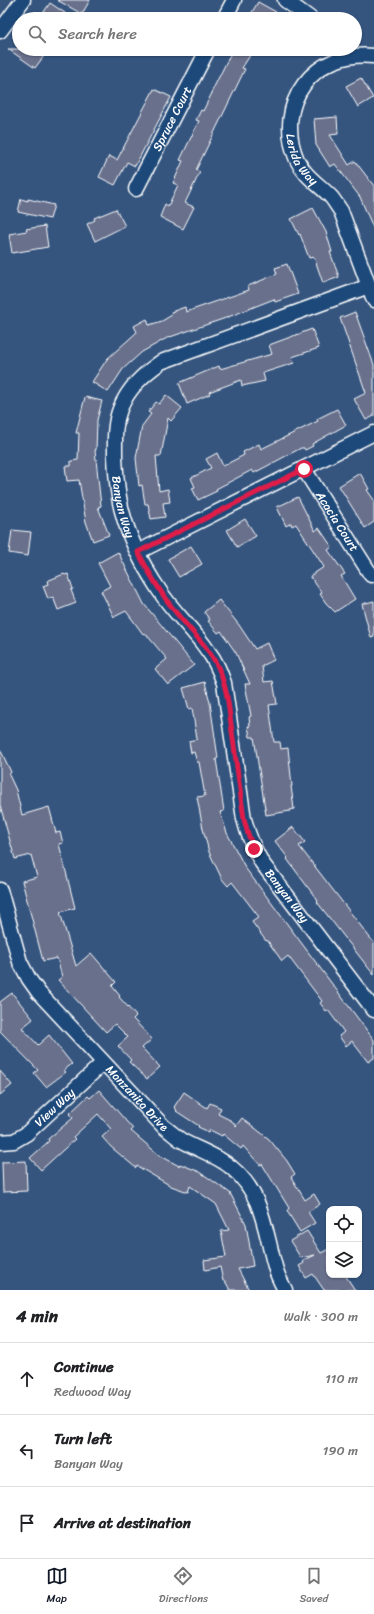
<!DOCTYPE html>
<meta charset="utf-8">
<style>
:root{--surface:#fff;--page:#f2f2f2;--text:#202124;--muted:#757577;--line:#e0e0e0;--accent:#111827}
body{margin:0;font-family:Sriracha,sans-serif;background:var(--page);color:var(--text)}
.controls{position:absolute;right:12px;bottom:12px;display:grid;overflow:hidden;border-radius:8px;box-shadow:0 1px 3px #0004}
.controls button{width:36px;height:36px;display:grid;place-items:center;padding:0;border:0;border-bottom:1px solid var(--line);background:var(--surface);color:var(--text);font:20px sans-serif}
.stop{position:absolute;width:12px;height:12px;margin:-9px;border:3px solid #e11d48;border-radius:50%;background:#fff}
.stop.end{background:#e11d48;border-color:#fff;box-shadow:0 1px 4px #0008}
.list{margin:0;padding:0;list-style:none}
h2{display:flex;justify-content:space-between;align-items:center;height:52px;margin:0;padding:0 16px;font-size:17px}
h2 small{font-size:13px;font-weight:400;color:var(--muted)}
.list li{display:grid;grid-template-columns:26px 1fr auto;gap:12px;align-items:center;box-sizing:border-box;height:72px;padding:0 16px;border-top:1px solid var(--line)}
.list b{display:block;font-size:15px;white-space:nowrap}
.list p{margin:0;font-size:13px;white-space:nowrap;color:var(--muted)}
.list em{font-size:13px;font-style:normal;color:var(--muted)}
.icon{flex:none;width:22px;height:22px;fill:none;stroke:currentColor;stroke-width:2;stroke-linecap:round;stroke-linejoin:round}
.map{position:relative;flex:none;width:374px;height:1290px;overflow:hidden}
.search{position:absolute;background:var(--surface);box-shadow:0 1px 3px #0004;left:12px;right:12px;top:12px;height:44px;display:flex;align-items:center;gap:10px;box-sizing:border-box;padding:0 14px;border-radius:22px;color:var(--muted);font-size:15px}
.sheet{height:268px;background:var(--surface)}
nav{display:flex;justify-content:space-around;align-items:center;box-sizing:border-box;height:56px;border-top:1px solid var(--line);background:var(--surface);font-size:11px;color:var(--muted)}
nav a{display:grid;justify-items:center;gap:2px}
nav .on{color:var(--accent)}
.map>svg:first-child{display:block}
</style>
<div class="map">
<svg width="374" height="1290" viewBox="0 0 374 1290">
<rect width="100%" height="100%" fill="#35557f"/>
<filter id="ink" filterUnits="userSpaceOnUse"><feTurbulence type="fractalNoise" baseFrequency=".025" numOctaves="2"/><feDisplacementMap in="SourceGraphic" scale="8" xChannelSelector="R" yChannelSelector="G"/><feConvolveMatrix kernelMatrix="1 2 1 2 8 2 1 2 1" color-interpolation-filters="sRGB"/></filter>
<g filter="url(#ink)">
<g fill="#686f8c" stroke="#fff">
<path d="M57,0H90L82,14Z"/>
<path d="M258,2L276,12L272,19H248Z"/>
<path d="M50,3L65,13L61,19H39Z"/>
<path d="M8,49H49L35,68Z"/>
<path d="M233,49H254L242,68L245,69L196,170L200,172L185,203L194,207L183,229L160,217L165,204L168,206L178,185L173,183L183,161L180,160L199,121L196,120L201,110L203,111L212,93H211Z"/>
<path d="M361,78L373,98L358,107L346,86Z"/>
<path d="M154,89L171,97L135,166L127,162L115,185L99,177L109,156L117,160Z"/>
<path d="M337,117L338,134L330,135L349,165L355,161L374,186V230L360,197L335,164L330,167L316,145L314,119Z"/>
<path d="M21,199L28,201V199L54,205L50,219L18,212Z"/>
<path d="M313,208L326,232L332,252H330L339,277L323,283L314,257L309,258L300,234L299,235L291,219Z"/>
<path d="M116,209L125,226L95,241L87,224L95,220L94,218Z"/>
<path d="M45,226L48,247L12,253L9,234L27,231L26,229Z"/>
<path d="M287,264L298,294L275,302L274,299L223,319L167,338L142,352L123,369L108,392L92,382L107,359L137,332L134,326L147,319L149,325L162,321L172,315L171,312L185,307L186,312L249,290L248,286L277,274L275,268Z"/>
<path d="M355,312L374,365V416L366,420L354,399L366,393L340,318Z"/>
<path d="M312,329L319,348L292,357L294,363L263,373L265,381L242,386L241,380L209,392L210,394L187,404L179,383L219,366L220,369L272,354L269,345Z"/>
<path d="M166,395L182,408L171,421L168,418L161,456H156L159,491L168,489L170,502L163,503L165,517L151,519L148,504H145L142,485L139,486L136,458L142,426L151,414L148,412L156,402L159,404Z"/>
<path d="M85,397L102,401L97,420L96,450H95L101,506L98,507L109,535L93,541L86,522L79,480L67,481L65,466H71V461L78,460L79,433H76Z"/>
<path d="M337,409L346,425L312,444L313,446L305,450L304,448H301L254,473L252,470L216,489L217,491L198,500L192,488L195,487L191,478L211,468L206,459L217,453L223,466L244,455L243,452L259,444L261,449L318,421L317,419Z"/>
<path d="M360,473L369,489L367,490L374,500V522L365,528L339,486Z"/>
<path d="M298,497L315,531L319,528L332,547L328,550L345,574L341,576L355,599L335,612L326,603L320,594L322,593L310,576L324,567L296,524L292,526L291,523L286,526L277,507Z"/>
<path d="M245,519L256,536L237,547L227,530Z"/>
<path d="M12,530L31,532L28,556L9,553Z"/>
<path d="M191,546L202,564L179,577L168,559Z"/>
<path d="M118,552L144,604L194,665L168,685L155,669L167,659L145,633L143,634L126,611L114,617L101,591L110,586L98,563Z"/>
<path d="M64,574L65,575L68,574L73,589L71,590L76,603L58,610L53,597L48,599L43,586L48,584L47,581Z"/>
<path d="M219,600L239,625L255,649L267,643L274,660L262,666L264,682L273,681L277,704L269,705L274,742H280L281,749L288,748L292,786H291L294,809L290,810V811L266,815L254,737H250L248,726H250L249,717L251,716L245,684H250L236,653L221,631L218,633L208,621L210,620L204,612Z"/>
<path d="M374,601V637L371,638L362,604Z"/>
<path d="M205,682L210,703L218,758L216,759L224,811L220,812L227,833L246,869L374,1040V1058L368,1062L352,1041L346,1046L339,1036L344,1032L328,1010L326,1011L320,1003L322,1001L288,956L282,961L267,940L266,941L252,922L259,917L232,882L228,886L222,879L209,852L203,829L197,797L205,796L199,762H197L194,752L191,753L189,741L197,739L192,708L189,709L183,688Z"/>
<path d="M0,749L11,772L9,775L16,790L22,815L49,807L56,833L60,832L63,843L59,844L75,908L60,912L76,966L91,953L116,982L112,986L120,996L119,997L136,1016L133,1019L152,1039L142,1048L160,1067L147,1079L129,1062L131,1060L118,1046L128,1037L115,1024L106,1032L58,980L62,977L57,958L43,961L22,881L37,877L31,855L15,859L0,805Z"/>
<path d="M293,827L305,842L299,846L374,943V975L317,902L318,901L287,859L288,858L275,841Z"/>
<path d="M12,993L33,1019L22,1028L38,1045L49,1035L72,1064L64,1070L66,1072L46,1087L34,1073L38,1070L0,1031V1002Z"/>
<path d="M0,1071L12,1085L0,1095Z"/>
<path d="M99,1090L133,1129L131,1131L159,1155L179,1166L180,1164L200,1172L230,1193L246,1224L253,1266L238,1269L249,1290H230L225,1281H223L220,1267L205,1270L204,1260L226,1257L221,1231L229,1230L216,1204L190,1186L188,1192L171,1186L137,1166L136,1168L111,1147L102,1137L111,1129L98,1114L73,1137L75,1139L41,1170L30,1158L49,1141L48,1139L73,1118L69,1114L88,1096L90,1098Z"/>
<path d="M184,1092L207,1108L210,1103L221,1108L218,1114L232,1121L236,1126L242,1118L269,1139L287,1161L295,1174L291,1177L305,1200L314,1194L320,1204L308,1212L315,1223L300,1232L287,1211L289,1208L262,1164L260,1165L243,1146L241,1149L223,1134L222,1136L210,1130L209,1132L198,1127L199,1126L176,1111L177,1110L174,1107Z"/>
<path d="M26,1161L27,1191L3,1192L2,1162Z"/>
<path d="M307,1231L321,1253L329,1249V1275H345L355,1290H324L313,1274L306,1278L299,1266L304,1263L303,1261L315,1255L301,1258L290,1241Z"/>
</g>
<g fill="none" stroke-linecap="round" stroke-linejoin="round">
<g stroke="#fff" stroke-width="17">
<g id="minor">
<path d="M285,0L311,19"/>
<path d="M224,19L234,0"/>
<path d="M0,31L23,0"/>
<path id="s1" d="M374,56C314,49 273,104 297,160C305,177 320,185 332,198C335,202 338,207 341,211L374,300"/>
<path id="s2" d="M136,189L208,49"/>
<path id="s3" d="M369,286L161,362C144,374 128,388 120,409C114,424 115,440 115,457C116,475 117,493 122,511C129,538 143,566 159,590C173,612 193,629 208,651C216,661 220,672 224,683L244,819C248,835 254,849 262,863L374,1010"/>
<path id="s4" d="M304,469L371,575"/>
<path d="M138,552L374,433"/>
<path id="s5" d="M0,890L20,962L29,979L39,993L164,1127C170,1131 175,1136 181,1140C198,1150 217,1155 232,1168C264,1194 265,1234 276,1270C278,1277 282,1284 285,1290"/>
<path id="s6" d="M0,1142L14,1141L26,1134L103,1063"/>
</g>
</g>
<use href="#minor" stroke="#1f4a7a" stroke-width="14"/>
</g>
</g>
<g fill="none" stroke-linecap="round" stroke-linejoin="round" filter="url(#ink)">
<path stroke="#e11d48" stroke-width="5" d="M254,849L248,834L244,819L228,702C226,690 223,678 218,667C207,644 186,627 171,606C158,589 148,571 138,552L304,469"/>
</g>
<g text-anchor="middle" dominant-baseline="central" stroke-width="3" stroke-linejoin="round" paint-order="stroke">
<g font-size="12" fill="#fff" stroke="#1f4a7a">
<text stroke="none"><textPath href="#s2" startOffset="79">Spruce Court</textPath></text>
<text stroke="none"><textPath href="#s1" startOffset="160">Lerida Way</textPath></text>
<text stroke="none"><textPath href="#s3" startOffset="384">Banyan Way</textPath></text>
<text stroke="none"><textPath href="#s4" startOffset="62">Acacia Court</textPath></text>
<text stroke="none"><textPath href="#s3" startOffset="816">Banyan Way</textPath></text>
<text stroke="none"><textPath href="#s5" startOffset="255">Manzanita Drive</textPath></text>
<text stroke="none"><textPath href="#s6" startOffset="67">View Way</textPath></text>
</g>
</g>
</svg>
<div class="controls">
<button><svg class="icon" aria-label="locate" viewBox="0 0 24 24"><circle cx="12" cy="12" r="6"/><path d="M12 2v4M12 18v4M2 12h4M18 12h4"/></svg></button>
<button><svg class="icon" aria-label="layers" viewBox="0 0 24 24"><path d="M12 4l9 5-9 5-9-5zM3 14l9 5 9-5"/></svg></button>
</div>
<div class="stop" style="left:304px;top:469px"></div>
<div class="stop end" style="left:254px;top:849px"></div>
<div class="search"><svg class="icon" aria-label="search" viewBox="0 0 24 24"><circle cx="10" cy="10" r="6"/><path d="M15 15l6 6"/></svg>Search here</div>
</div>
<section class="sheet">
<h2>4 min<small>Walk · 300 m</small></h2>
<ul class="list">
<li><svg class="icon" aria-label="ahead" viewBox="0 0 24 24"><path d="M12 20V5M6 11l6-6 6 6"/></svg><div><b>Continue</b><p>Redwood Way</p></div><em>110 m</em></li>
<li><svg class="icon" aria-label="left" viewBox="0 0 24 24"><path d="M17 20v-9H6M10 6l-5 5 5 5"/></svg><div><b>Turn left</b><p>Banyan Way</p></div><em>190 m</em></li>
<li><svg class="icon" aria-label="arrive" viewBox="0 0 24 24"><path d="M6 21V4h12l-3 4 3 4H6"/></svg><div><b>Arrive at destination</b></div></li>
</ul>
</section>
<nav>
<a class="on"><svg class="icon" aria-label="map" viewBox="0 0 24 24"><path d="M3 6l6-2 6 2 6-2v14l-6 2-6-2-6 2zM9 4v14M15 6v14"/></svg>Map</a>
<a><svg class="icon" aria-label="directions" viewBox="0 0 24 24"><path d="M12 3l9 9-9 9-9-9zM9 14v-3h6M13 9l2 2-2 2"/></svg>Directions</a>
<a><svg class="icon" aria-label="saved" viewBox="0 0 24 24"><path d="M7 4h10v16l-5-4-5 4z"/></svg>Saved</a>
</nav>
